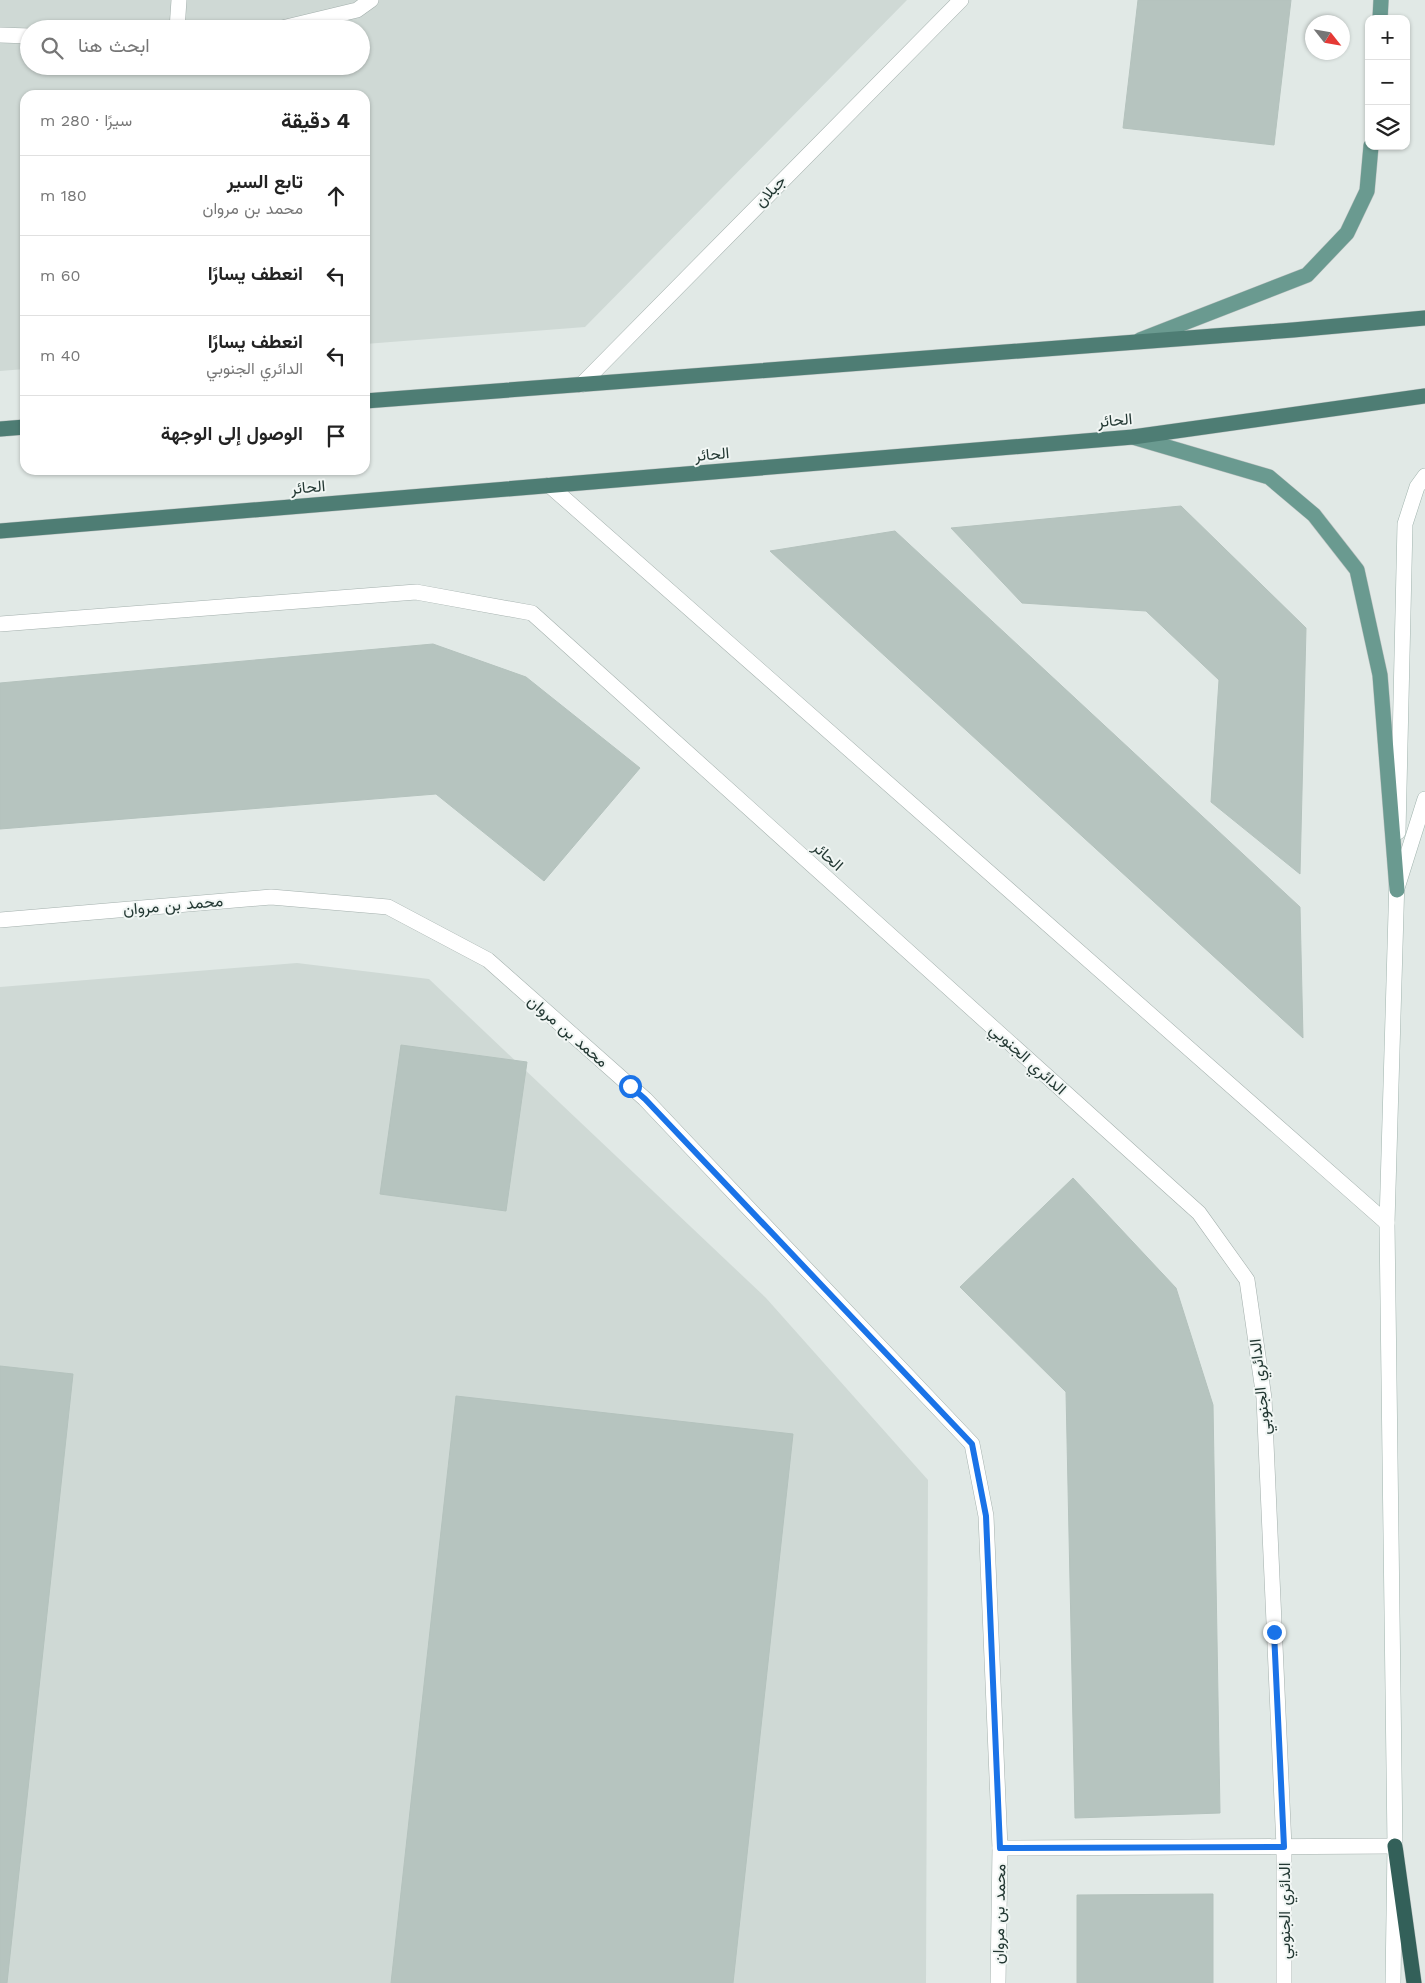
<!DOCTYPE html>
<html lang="ar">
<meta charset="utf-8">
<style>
:root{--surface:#fff;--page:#f6f6f6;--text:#222;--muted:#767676;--line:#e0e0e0}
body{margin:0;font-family:"Work Sans",Vazirmatn,sans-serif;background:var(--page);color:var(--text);direction:rtl}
.controls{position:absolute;right:15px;top:15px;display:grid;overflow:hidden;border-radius:10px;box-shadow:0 1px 4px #0004}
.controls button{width:45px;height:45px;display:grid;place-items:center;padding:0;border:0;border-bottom:1px solid var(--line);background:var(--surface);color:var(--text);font:25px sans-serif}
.compass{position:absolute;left:1305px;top:15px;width:45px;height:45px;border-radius:50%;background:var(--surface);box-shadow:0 1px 4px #0004;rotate:121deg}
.stop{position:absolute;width:15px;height:15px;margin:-11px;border:4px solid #1a73e8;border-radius:50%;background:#fff}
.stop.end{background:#1a73e8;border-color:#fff;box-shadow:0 1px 5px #0008}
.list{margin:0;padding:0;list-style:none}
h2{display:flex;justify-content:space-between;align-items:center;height:65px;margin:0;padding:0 20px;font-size:21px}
h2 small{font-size:16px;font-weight:400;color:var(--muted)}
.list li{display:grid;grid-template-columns:32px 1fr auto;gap:15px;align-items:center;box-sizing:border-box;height:80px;padding:0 20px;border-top:1px solid var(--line)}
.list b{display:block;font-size:19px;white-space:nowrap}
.list p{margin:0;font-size:16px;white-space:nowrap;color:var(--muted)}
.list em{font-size:16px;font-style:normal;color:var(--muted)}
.icon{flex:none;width:28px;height:28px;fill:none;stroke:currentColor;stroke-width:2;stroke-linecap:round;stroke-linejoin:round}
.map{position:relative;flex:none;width:1425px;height:1983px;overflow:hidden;direction:ltr}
.search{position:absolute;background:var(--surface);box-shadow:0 1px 4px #0004;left:20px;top:20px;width:350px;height:55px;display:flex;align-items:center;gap:12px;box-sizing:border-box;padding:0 18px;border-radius:28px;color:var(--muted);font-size:19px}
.panel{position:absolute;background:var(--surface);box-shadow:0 1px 4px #0004;left:20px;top:90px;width:350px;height:385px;border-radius:15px;direction:rtl}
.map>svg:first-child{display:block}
</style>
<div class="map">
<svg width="1425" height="1983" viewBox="0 0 1425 1983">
<rect width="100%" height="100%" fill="#e1e9e6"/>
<g fill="#cfd9d5" fill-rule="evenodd">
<path d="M0,0H907L585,327L365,344V95H25V369L0,371ZM29,29H361V66H29Z"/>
<path d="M297,963L429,979L766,1298L928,1480L926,1983H0V987Z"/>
</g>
<g fill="#b6c4bf" stroke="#b4c2bd">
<path d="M1138,0H1291L1274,145L1123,128Z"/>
<path d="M1181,506L1306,628L1300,874L1211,802L1219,680L1146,611L1022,603L951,528Z"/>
<path d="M895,531L1300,907L1303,1038L770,551Z"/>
<path d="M433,644L526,677L640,768L544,881L436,794L0,829V683Z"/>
<path d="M401,1045L527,1062L506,1211L380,1194Z"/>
<path d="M1073,1178L1176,1288L1213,1405L1220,1813L1075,1818L1066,1392L960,1287Z"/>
<path d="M0,1366L73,1374L7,1983H0Z"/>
<path d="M456,1396L793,1434L733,1983H391Z"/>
<path d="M1213,1894V1983H1077V1895Z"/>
</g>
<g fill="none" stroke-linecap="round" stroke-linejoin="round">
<g stroke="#a4b0ad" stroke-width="16">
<g id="minor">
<path d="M177,29L179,0"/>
<path d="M278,29L357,10L371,0"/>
<path d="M0,35L29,36"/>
<path d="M581,385L961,0"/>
<path d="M0,624L416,592L532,613L1199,1213L1247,1280L1264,1398L1284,1847V1983"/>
<path d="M0,920L271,897L388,907L488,960L645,1099L972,1444L986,1516L1000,1848L998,1983"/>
<path d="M1000,1848L1395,1846"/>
</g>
</g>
<g stroke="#a4b0ad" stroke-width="16">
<path id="tertiary" d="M549,485L1387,1223"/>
</g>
<g stroke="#a1b4ae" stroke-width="16">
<g id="secondary">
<path d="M1398,832L1405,524L1417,487L1425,476"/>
<path d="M1397,888L1425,799"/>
<path d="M1393,1983L1395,1846L1387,1223L1397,878"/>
</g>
</g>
<g stroke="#bdc3c2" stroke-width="16">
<g id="primary">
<path d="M1380,19L1381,0"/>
<path d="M1140,340L1307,275L1347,233L1367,191L1371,146"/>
<path d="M1133,437L1269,477L1314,515L1357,570L1380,675L1397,890"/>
</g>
</g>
<g stroke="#bdc3c2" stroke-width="16">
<g id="trunk">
<path d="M365,401L1293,330L1425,318"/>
<path d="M0,429L25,427"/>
<path d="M0,531L1133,437L1425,396"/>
</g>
</g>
<g stroke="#bdc3c2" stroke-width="16">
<path id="motorway" d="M1395,1846L1414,1983"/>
</g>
<use href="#minor" stroke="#fff" stroke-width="15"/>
<use href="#tertiary" stroke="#fff" stroke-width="15"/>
<use href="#secondary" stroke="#fff" stroke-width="15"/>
<use href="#primary" stroke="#6a9a90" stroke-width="15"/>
<use href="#trunk" stroke="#4e7d74" stroke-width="15"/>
<use href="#motorway" stroke="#336059" stroke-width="15"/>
</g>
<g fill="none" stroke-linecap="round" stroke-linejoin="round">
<path stroke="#1a73e8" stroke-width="6" d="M630,1086L645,1099L972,1444L986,1516L1000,1848L1284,1847L1274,1632"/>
</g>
<g text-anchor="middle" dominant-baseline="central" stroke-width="4" stroke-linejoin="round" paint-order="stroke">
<g font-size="16" fill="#233833" stroke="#f1f6f4">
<text transform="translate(770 191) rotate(-46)">جبلان</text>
<text transform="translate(1115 420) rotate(-5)">الحائر</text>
<text transform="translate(712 454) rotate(-5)">الحائر</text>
<text transform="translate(308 487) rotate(-5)">الحائر</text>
<text transform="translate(828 856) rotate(42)">الحائر</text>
<text transform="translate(173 905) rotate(-5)">محمد بن مروان</text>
<text transform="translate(568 1031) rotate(41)">محمد بن مروان</text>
<text transform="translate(1028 1059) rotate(42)">الدائري الجنوبي</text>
<text transform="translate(1260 1387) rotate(-96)">الدائري الجنوبي</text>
<text transform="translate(1284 1911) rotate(-90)">الدائري الجنوبي</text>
<text transform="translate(999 1914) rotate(-89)">محمد بن مروان</text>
</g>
</g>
</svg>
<div class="controls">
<button>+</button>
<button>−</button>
<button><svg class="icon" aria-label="layers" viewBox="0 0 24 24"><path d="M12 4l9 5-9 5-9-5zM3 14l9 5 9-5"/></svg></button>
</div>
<svg class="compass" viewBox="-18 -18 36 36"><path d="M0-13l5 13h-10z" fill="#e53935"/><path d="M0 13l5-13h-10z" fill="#767676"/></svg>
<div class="stop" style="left:630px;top:1086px"></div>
<div class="stop end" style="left:1274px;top:1632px"></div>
<div class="search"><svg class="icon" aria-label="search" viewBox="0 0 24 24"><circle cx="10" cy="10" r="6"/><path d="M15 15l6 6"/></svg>ابحث هنا</div>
<section class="panel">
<h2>4 دقيقة<small>سيرًا · 280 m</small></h2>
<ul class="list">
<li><svg class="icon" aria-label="ahead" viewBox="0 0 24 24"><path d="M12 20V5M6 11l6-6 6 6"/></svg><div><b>تابع السير</b><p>محمد بن مروان</p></div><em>180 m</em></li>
<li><svg class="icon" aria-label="left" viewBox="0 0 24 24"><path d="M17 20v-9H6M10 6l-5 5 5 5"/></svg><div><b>انعطف يسارًا</b></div><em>60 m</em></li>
<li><svg class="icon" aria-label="left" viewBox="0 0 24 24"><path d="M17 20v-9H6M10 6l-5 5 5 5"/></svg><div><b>انعطف يسارًا</b><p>الدائري الجنوبي</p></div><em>40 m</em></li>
<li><svg class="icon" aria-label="arrive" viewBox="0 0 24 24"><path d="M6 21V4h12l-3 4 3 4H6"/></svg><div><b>الوصول إلى الوجهة</b></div></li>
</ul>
</section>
</div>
